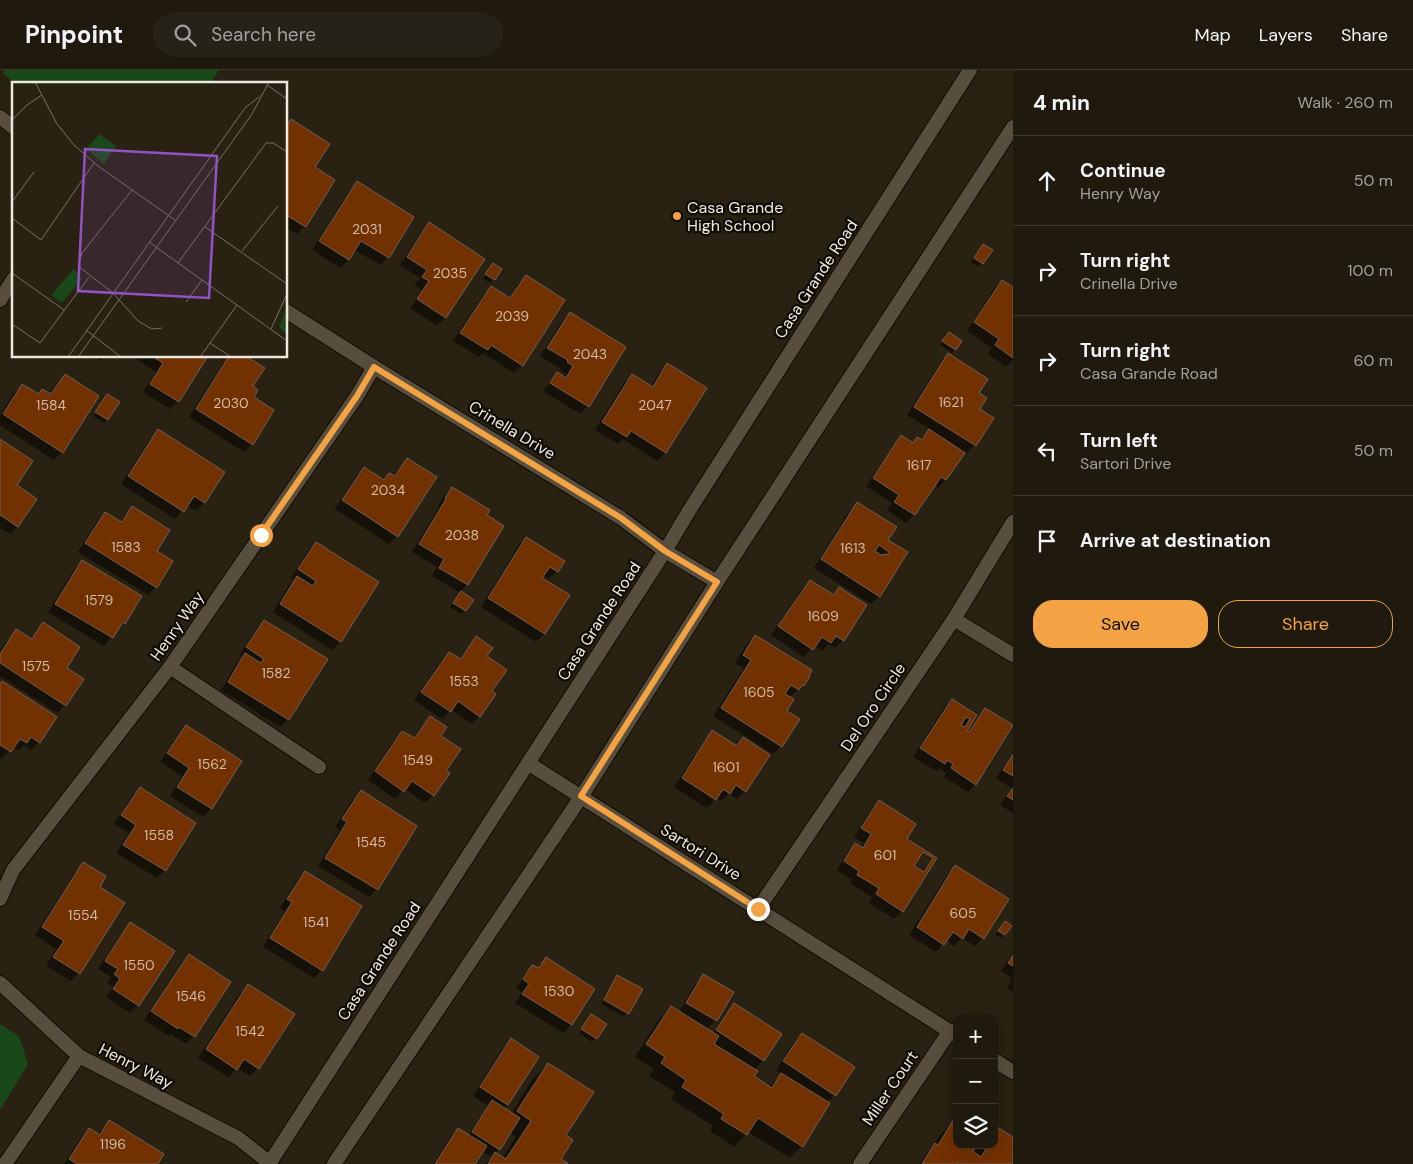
<!DOCTYPE html>
<meta charset="utf-8">
<style>
:root{--surface:#1f190e;--page:#272217;--text:#f1f3f6;--muted:#a1a09e;--line:#3c382e;--accent:#f4a344}
body{margin:0;font-family:"DM Sans",sans-serif;background:var(--page);color:var(--text)}
.controls{position:absolute;right:15px;bottom:15px;display:grid;overflow:hidden;border-radius:10px;box-shadow:0 5px 20px #0002}
.controls button{width:45px;height:45px;display:grid;place-items:center;padding:0;border:0;border-bottom:1px solid var(--line);background:var(--surface);color:var(--text);font:25px sans-serif}
.stop{position:absolute;width:15px;height:15px;margin:-11px;border:4px solid #f4a344;border-radius:50%;background:#fff}
.stop.end{background:#f4a344;border-color:#fff;box-shadow:0 1px 5px #0008}
.list{margin:0;padding:0;list-style:none}
h2{display:flex;justify-content:space-between;align-items:center;height:65px;margin:0;padding:0 20px;font-size:21px}
h2 small{font-size:16px;font-weight:400;color:var(--muted)}
.list li{display:grid;grid-template-columns:32px 1fr auto;gap:15px;align-items:center;box-sizing:border-box;height:90px;padding:0 20px;border-top:1px solid var(--line)}
.list b{display:block;font-size:19px;white-space:nowrap}
.list p{margin:0;font-size:16px;white-space:nowrap;color:var(--muted)}
.list em{font-size:16px;font-style:normal;color:var(--muted)}
.actions{display:flex;gap:10px;padding:15px 20px}
.actions a{flex:1;padding:11px 0;border:1px solid var(--accent);border-radius:20px;text-align:center;font-size:18px;color:var(--accent)}
.actions .main{background:var(--accent);color:#111}
.icon{flex:none;width:28px;height:28px;fill:none;stroke:currentColor;stroke-width:2;stroke-linecap:round;stroke-linejoin:round}
.map{position:relative;flex:none;width:1013px;height:1094px;overflow:hidden}
header{display:flex;align-items:center;gap:30px;box-sizing:border-box;height:70px;padding:0 25px;background:var(--surface);border-bottom:1px solid var(--line)}
header strong{font-size:24px}
nav{display:flex;gap:28px;margin-inline-start:auto;font-size:18px}
.search{width:350px;height:45px;background:var(--page);display:flex;align-items:center;gap:12px;box-sizing:border-box;padding:0 18px;border-radius:28px;color:var(--muted);font-size:19px}
main{display:flex}
aside{flex:1;background:var(--surface)}
.map>svg:first-child{display:block}
</style>
<header>
<strong>Pinpoint</strong>
<div class="search"><svg class="icon" aria-label="search" viewBox="0 0 24 24"><circle cx="10" cy="10" r="6"/><path d="M15 15l6 6"/></svg>Search here</div>
<nav><a>Map</a><a>Layers</a><a>Share</a></nav>
</header>
<main>
<div class="map">
<svg width="1013" height="1094" viewBox="0 0 1013 1094">
<rect width="100%" height="100%" fill="#292112"/>
<g fill="#194918">
<path d="M5,0H219L210,14H16L3,3Z"/>
<path d="M0,954L19,966L28,994L0,1040Z"/>
</g>
<g fill="#0007" fill-rule="evenodd">
<path d="M291,50L314,98L305,156L297,164L286,158V56Z"/>
<path d="M357,113L388,187L380,195L355,180L348,190L340,198L312,180L349,121Z"/>
<path d="M430,154L483,189L445,248L437,256L410,238L422,220L415,215L420,208L400,195L422,162Z"/>
<path d="M980,179L982,193L979,197L971,192Z"/>
<path d="M490,198L500,199L490,213L483,209Z"/>
<path d="M526,206L522,295L514,303L483,283L479,287L453,271L483,226L491,218L509,229L518,214Z"/>
<path d="M1002,211L1013,219V290L1006,297L988,284L992,278L967,261L994,219Z"/>
<path d="M570,243L588,336L580,344L543,321L557,304L564,308L566,304L560,300L561,299L540,286L562,251Z"/>
<path d="M946,268L955,279L952,283L940,275Z"/>
<path d="M948,285L978,324L975,375L967,383L944,368L942,370L945,410L938,418L934,415L914,445L906,453L887,440L892,433L866,416L894,375L902,367L912,374L917,369L920,370L930,359L907,345L940,293Z"/>
<path d="M93,286H106L101,291Z"/>
<path d="M132,286H206L178,331L170,339L143,322L156,302Z"/>
<path d="M228,286H244L251,317L252,374L244,382L189,347Z"/>
<path d="M667,295L665,383L657,391L623,369L618,374L595,360L624,313L632,305L651,317L659,303Z"/>
<path d="M65,305L62,382L54,390L0,355V345L14,323L22,315L38,325L43,320L49,325L57,313Z"/>
<path d="M104,330L108,349L104,353L93,346Z"/>
<path d="M158,361L223,403L204,433L196,441L187,435L175,449L121,414L150,369Z"/>
<path d="M0,370L15,415L18,456L10,464L0,458Z"/>
<path d="M407,389L397,466L389,474L335,439L356,406L364,398L383,411L389,404L393,406Z"/>
<path d="M452,418L485,446L502,457L467,515L460,522L472,530L461,544L450,537L460,523L432,506L437,497L412,482L439,437L438,436L444,426Z"/>
<path d="M857,433L887,470L906,482L879,526L871,534L814,498L849,441Z"/>
<path d="M132,437L155,482L172,492L156,517L148,525L78,482L97,451L105,443L120,452Z"/>
<path d="M526,468L557,501L549,509L543,505L541,508L568,526L544,564L536,572L481,537L518,476Z"/>
<path d="M316,473L340,572L332,580L273,542L289,515L294,510L291,508L308,481Z"/>
<path d="M82,492L124,553L104,576L48,542L74,500Z"/>
<path d="M810,511L832,526L840,518L843,570L835,578L829,574L822,581L814,575L804,587L771,565L802,519Z"/>
<path d="M264,551L288,649L280,657L221,620L237,593L243,588L239,586L256,559Z"/>
<path d="M43,554L65,598V635L57,643L0,606V581L8,569L16,561L30,570Z"/>
<path d="M755,566L803,615L789,628L785,641L781,676L773,684L713,646L744,598L735,593L747,574Z"/>
<path d="M476,568L486,587L490,622L480,646L472,654L451,640L442,649L414,630L441,591L449,583L459,589Z"/>
<path d="M0,614L39,672L31,680L24,675L18,681L13,677L2,689L0,688Z"/>
<path d="M952,630L976,646L965,661L967,663L977,648L985,639L976,714L968,722L944,707L946,703L939,698L936,701L913,687L944,638Z"/>
<path d="M430,647L439,666L444,701L433,725L425,733L405,719L395,729L368,710L394,671L403,663L413,669Z"/>
<path d="M186,657L241,692L211,739L203,747L170,726L182,706L160,692L178,665Z"/>
<path d="M713,662L735,677L743,669L745,721L737,729L729,724L721,731L716,728L707,738L674,717L705,670Z"/>
<path d="M1013,682V743L1000,735L1011,718L996,708Z"/>
<path d="M140,718L165,800L157,808L116,783L129,763L114,754L132,726Z"/>
<path d="M361,721L377,819L369,827L318,796L340,760L335,757L353,729Z"/>
<path d="M879,732L905,769L913,797L922,802L934,787L902,841L894,849L869,833L872,827L850,813L852,810L837,800L848,782L856,774L861,778L864,773L854,767L871,740Z"/>
<path d="M84,793L98,817L79,903L71,911L46,896L56,879L35,865L76,801Z"/>
<path d="M955,797L983,868L975,876L962,868L954,876L946,870L936,882L909,865L947,805Z"/>
<path d="M305,802L322,900L314,908L263,877L285,841L280,838L297,810Z"/>
<path d="M1005,852L1010,856L1001,868L995,865Z"/>
<path d="M131,854L138,935L130,943L106,927L113,917L107,913L111,907L98,899L123,862Z"/>
<path d="M1013,882V922L1007,918L1012,908L1001,901Z"/>
<path d="M190,885L230,912L194,966L186,974L171,964L169,966L144,950L182,893Z"/>
<path d="M546,889L593,919L571,955L563,963L515,933L522,922L516,918L525,905L533,896L537,899Z"/>
<path d="M703,906L732,923L716,950L706,959L713,963L726,943L734,935L780,964L763,991L754,1000L753,1007L769,1017L782,1004L776,1000L794,972L802,964L835,1025L827,1033L802,1076L790,1088L748,1062L734,1077L710,1061L713,1056L671,1029L675,1022L649,1006L654,999L635,987L659,949L671,937L679,942L695,914Z"/>
<path d="M618,907L641,920L624,947L601,934Z"/>
<path d="M248,915L258,998L250,1006L237,998L228,1007L198,988L240,923Z"/>
<path d="M591,945L605,954L592,972L579,963Z"/>
<path d="M511,970L507,1034L503,1039L511,1044L532,1010L548,994L564,1065L560,1089L566,1094H485L492,1087L482,1081L474,1094H433L450,1068L458,1060L468,1066L488,1036L473,1026L503,978ZM510,1063L516,1067L502,1088L495,1084Z"/>
<path d="M109,1051L157,1094H64L81,1067L89,1059L98,1065Z"/>
<path d="M954,1051L957,1075H994V1057L1013,1068V1094H919L942,1063Z"/>
</g>
<g fill="#723100" stroke="#725f55" fill-rule="evenodd">
<path d="M291,49L330,74L315,97L335,110L306,157L286,145V57Z"/>
<path d="M357,111L414,147L389,188L361,171L349,190L319,171Z"/>
<path d="M429,152L485,189L446,248L417,229L429,211L422,207L427,200L407,187Z"/>
<path d="M983,174L993,180L983,194L974,188Z"/>
<path d="M493,193L502,199L495,210L485,204Z"/>
<path d="M526,205L565,230L523,296L491,275L488,280L460,263L491,216L510,228Z"/>
<path d="M1002,210L1013,217V288L995,275L999,269L974,252Z"/>
<path d="M570,242L626,277L589,337L550,313L557,302L566,308L573,296L567,292L568,290L547,278Z"/>
<path d="M949,262L962,271L956,280L942,271Z"/>
<path d="M948,283L988,309L979,323L987,328L980,339L994,348L976,376L914,337Z"/>
<path d="M152,286H208L179,332L150,314L163,293Z"/>
<path d="M229,286H246L265,298L253,316L258,320L254,327L274,340L253,375L196,339Z"/>
<path d="M667,293L707,318L666,383L631,361L627,367L602,352L632,304L653,317Z"/>
<path d="M65,304L99,326L63,383L3,344L22,314L39,324L42,319L51,324Z"/>
<path d="M107,324L120,332L108,350L95,342Z"/>
<path d="M158,359L225,402L205,433L194,426L184,442L128,406Z"/>
<path d="M929,359L965,383L946,410L941,407L915,445L894,432L899,425L873,408L901,365L913,373L917,367L922,370Z"/>
<path d="M0,369L33,391L17,415L37,429L18,457L0,445Z"/>
<path d="M407,388L437,407L398,467L342,430L364,397L384,410L389,403L395,406Z"/>
<path d="M452,417L490,440L487,445L504,456L468,515L439,498L444,489L419,474L446,429L445,428Z"/>
<path d="M857,432L897,457L888,470L908,482L880,527L821,489ZM879,475L889,482L888,484L881,485L875,481Z"/>
<path d="M132,436L170,460L157,481L173,491L157,518L85,473L105,442L122,452Z"/>
<path d="M526,467L565,491L558,502L550,497L542,508L570,525L545,564L488,528Z"/>
<path d="M316,472L379,512L341,572L280,534L297,506L313,516L316,511L298,499Z"/>
<path d="M82,490L142,526L125,554L123,552L113,568L55,534Z"/>
<path d="M810,510L834,525L839,517L867,535L844,571L836,566L831,573L822,567L813,580L778,556Z"/>
<path d="M461,521L474,530L466,541L453,533Z"/>
<path d="M264,550L328,589L289,650L228,612L245,583L261,593L264,589L246,577Z"/>
<path d="M43,552L80,577L67,598L84,609L66,636L0,593V584L16,559L32,569Z"/>
<path d="M755,565L812,600L809,606H810L804,616L802,615L799,620L791,615L785,624L794,629L787,641L800,649L782,677L721,638L751,590L743,585Z"/>
<path d="M476,566L493,578L487,586L507,600L492,621L496,624L480,647L458,631L451,642L421,622L449,582L461,589Z"/>
<path d="M2,611L57,647L40,673L31,667L27,673L20,669L11,682L0,675V613Z"/>
<path d="M952,629L977,645L967,661L969,662L985,638L1013,655L976,715L951,698L953,694L947,690L945,694L920,678ZM966,647L970,649L965,657L961,655Z"/>
<path d="M430,646L447,657L441,666L461,679L446,701L450,703L434,726L412,711L404,722L375,701L402,661L415,668Z"/>
<path d="M186,655L242,691L212,739L177,717L189,698L167,683Z"/>
<path d="M712,660L737,676L743,667L770,685L746,722L736,715L730,724L723,719L716,730L682,708Z"/>
<path d="M1013,684V706L1003,700Z"/>
<path d="M140,717L196,753L166,801L123,775L136,755L121,745Z"/>
<path d="M1013,718V730L1007,726Z"/>
<path d="M361,720L417,756L378,820L325,788L347,752L342,749Z"/>
<path d="M879,730L916,754L907,769L937,788L903,842L876,824L879,818L857,805L859,801L844,791L855,773L863,778L871,764L861,758ZM923,782L933,788L924,802L914,796Z"/>
<path d="M83,792L106,806L100,817L125,833L80,904L53,887L64,871L42,857Z"/>
<path d="M955,795L1009,829L984,869L969,859L963,869L953,862L944,875L917,857Z"/>
<path d="M305,801L362,836L323,901L270,868L292,832L287,829Z"/>
<path d="M1005,851L1012,856L1005,865L998,861Z"/>
<path d="M130,852L175,881L139,936L113,919L120,909L114,904L118,899L105,891Z"/>
<path d="M189,884L231,912L195,967L179,957L178,959L151,941Z"/>
<path d="M1013,885V896L1008,893Z"/>
<path d="M546,887L595,919L572,955L522,924L529,914L523,909L532,895L539,898Z"/>
<path d="M703,904L734,922L717,951L686,933Z"/>
<path d="M617,905L643,919L629,944L604,930Z"/>
<path d="M248,914L295,944L259,999L244,989L237,1000L206,979Z"/>
<path d="M734,933L782,964L764,991L716,960Z"/>
<path d="M671,936L719,966L714,974L758,1001L754,1006L772,1018L781,1003L830,1033L803,1077L758,1048L747,1065L721,1049L724,1044L682,1017L686,1010L661,993L665,987L646,974Z"/>
<path d="M591,944L607,954L597,969L581,959Z"/>
<path d="M802,963L855,997L836,1026L783,991Z"/>
<path d="M511,968L539,987L508,1035L480,1017Z"/>
<path d="M548,993L594,1022L566,1065L573,1070L561,1089L568,1093L567,1094H488L495,1082L506,1089L531,1051L517,1041Z"/>
<path d="M492,1030L520,1048L500,1080L472,1062Z"/>
<path d="M954,1049L957,1051V1075H977L973,1081L981,1087L988,1076L986,1075H994V1055L1013,1067V1094H961L958,1092V1094H922L935,1073L938,1075Z"/>
<path d="M109,1050L164,1084L158,1094H77L69,1089L89,1058L100,1065Z"/>
<path d="M458,1058L487,1076L475,1094H435Z"/>
</g>
<g fill="none" stroke-linecap="round" stroke-linejoin="round">
<g stroke="#120a01" stroke-width="16">
<path id="service" d="M170,597L319,697"/>
</g>
<g stroke="#120a01" stroke-width="16">
<g id="minor">
<path d="M0,47L14,58"/>
<path d="M0,230L14,208"/>
<path d="M286,241L374,297L621,448L665,481L717,512"/>
<path d="M954,549L1013,585"/>
<path d="M528,693L957,966"/>
<path d="M0,829L13,800L170,597L357,326L374,297"/>
<path d="M758,839L954,549L1013,452"/>
<path d="M0,913L79,986L238,1068L271,1094"/>
<path d="M994,990L1013,1002"/>
<path d="M5,1094L79,986"/>
<path d="M860,1094L950,961"/>
</g>
</g>
<g stroke="#120a01" stroke-width="16">
<g id="secondary">
<path d="M269,1094L665,481L692,436L970,0"/>
<path d="M334,1094L581,727L717,512L1013,57"/>
</g>
</g>
<use href="#service" stroke="#574e3d" stroke-width="14"/>
<use href="#minor" stroke="#574e3d" stroke-width="14"/>
<use href="#secondary" stroke="#574e3d" stroke-width="14"/>
</g>
<g fill="none" stroke-linecap="round" stroke-linejoin="round">
<path stroke="#f4a344" stroke-width="6" d="M261,465L357,326L374,297L621,448L665,481L717,512L581,726L758,839"/>
</g>
<circle fill="#f4a344" stroke="#0f0b05" stroke-width="2" cx="677" cy="146" r="5"/>
<g text-anchor="middle" dominant-baseline="central" stroke-width="4.5" stroke-linejoin="round" paint-order="stroke">
<g font-size="14" fill="#cfbba7">
<text x="367" y="159">2031</text>
<text x="450" y="203">2035</text>
<text x="512" y="246">2039</text>
<text x="590" y="284">2043</text>
<text x="951" y="332">1621</text>
<text x="231" y="333">2030</text>
<text x="51" y="335">1584</text>
<text x="655" y="335">2047</text>
<text x="919" y="395">1617</text>
<text x="388" y="420">2034</text>
<text x="462" y="465">2038</text>
<text x="126" y="477">1583</text>
<text x="853" y="478">1613</text>
<text x="99" y="530">1579</text>
<text x="823" y="546">1609</text>
<text x="36" y="596">1575</text>
<text x="276" y="603">1582</text>
<text x="464" y="611">1553</text>
<text x="759" y="622">1605</text>
<text x="418" y="690">1549</text>
<text x="212" y="694">1562</text>
<text x="726" y="697">1601</text>
<text x="159" y="765">1558</text>
<text x="371" y="772">1545</text>
<text x="885" y="785">601</text>
<text x="963" y="843">605</text>
<text x="83" y="845">1554</text>
<text x="316" y="852">1541</text>
<text x="139" y="895">1550</text>
<text x="559" y="921">1530</text>
<text x="191" y="926">1546</text>
<text x="250" y="961">1542</text>
<text x="113" y="1074">1196</text>
</g>
<g font-size="16" fill="#eee9df" stroke="#0f0b05" text-anchor="start">
<text x="687" y="137">Casa Grande<tspan x="687" dy="18">High School</tspan></text>
</g>
<g font-size="16" fill="#eee9df" stroke="#0f0b05">
<text transform="translate(816 209) rotate(-57)">Casa Grande Road</text>
<text transform="translate(512 360) rotate(31)">Crinella Drive</text>
<text transform="translate(599 551) rotate(-57)">Casa Grande Road</text>
<text transform="translate(177 556) rotate(-55)">Henry Way</text>
<text transform="translate(873 637) rotate(-56)">Del Oro Circle</text>
<text transform="translate(701 782) rotate(32)">Sartori Drive</text>
<text transform="translate(379 891) rotate(-57)">Casa Grande Road</text>
<text transform="translate(136 996) rotate(27)">Henry Way</text>
<text transform="translate(890 1018) rotate(-56)">Miller Court</text>
</g>
</g>
<g transform="translate(12 12)">
<rect width="275" height="275" fill="#292112"/>
<path d="M87,52L104,64L92,82L74,67ZM62,187L70,196L50,221L39,213ZM275,224V253L267,245Z" fill="#194918"/>
<path fill="none" stroke="#787164" stroke-width="1" d="M23,0L45,42L62,63L86,84L163,138M255,3L275,17M0,38L15,23L30,13M120,108L70,171L66,184L101,211L126,239L140,247L150,246M0,120L22,90M0,136L29,158L82,81M193,145L275,202M137,160L275,259M230,169L266,124M166,181L254,61H261L275,70M0,191L52,228M174,220L190,198M0,242L28,261L77,195M259,247L275,212M74,248L109,275M198,261L219,275M56,275L233,26L247,15M66,275L240,32L257,0M188,275L225,223"/>
<path fill="#9252c5" fill-opacity="0.15" stroke="#9252c5" stroke-width="2.5" d="M73,67L205,74L197,216L66,209Z"/>
<rect width="275" height="275" fill="none" stroke="#eee9df" stroke-width="2.5"/>
</g>
</svg>
<div class="controls">
<button>+</button>
<button>−</button>
<button><svg class="icon" aria-label="layers" viewBox="0 0 24 24"><path d="M12 4l9 5-9 5-9-5zM3 14l9 5 9-5"/></svg></button>
</div>
<div class="stop" style="left:261px;top:465px"></div>
<div class="stop end" style="left:758px;top:839px"></div>
</div>
<aside>
<h2>4 min<small>Walk · 260 m</small></h2>
<ul class="list">
<li><svg class="icon" aria-label="ahead" viewBox="0 0 24 24"><path d="M12 20V5M6 11l6-6 6 6"/></svg><div><b>Continue</b><p>Henry Way</p></div><em>50 m</em></li>
<li><svg class="icon" aria-label="right" viewBox="0 0 24 24"><path d="M7 20v-9h11M14 6l5 5-5 5"/></svg><div><b>Turn right</b><p>Crinella Drive</p></div><em>100 m</em></li>
<li><svg class="icon" aria-label="right" viewBox="0 0 24 24"><path d="M7 20v-9h11M14 6l5 5-5 5"/></svg><div><b>Turn right</b><p>Casa Grande Road</p></div><em>60 m</em></li>
<li><svg class="icon" aria-label="left" viewBox="0 0 24 24"><path d="M17 20v-9H6M10 6l-5 5 5 5"/></svg><div><b>Turn left</b><p>Sartori Drive</p></div><em>50 m</em></li>
<li><svg class="icon" aria-label="arrive" viewBox="0 0 24 24"><path d="M6 21V4h12l-3 4 3 4H6"/></svg><div><b>Arrive at destination</b></div></li>
</ul>
<div class="actions"><a class="main">Save</a><a>Share</a></div>
</aside>
</main>
